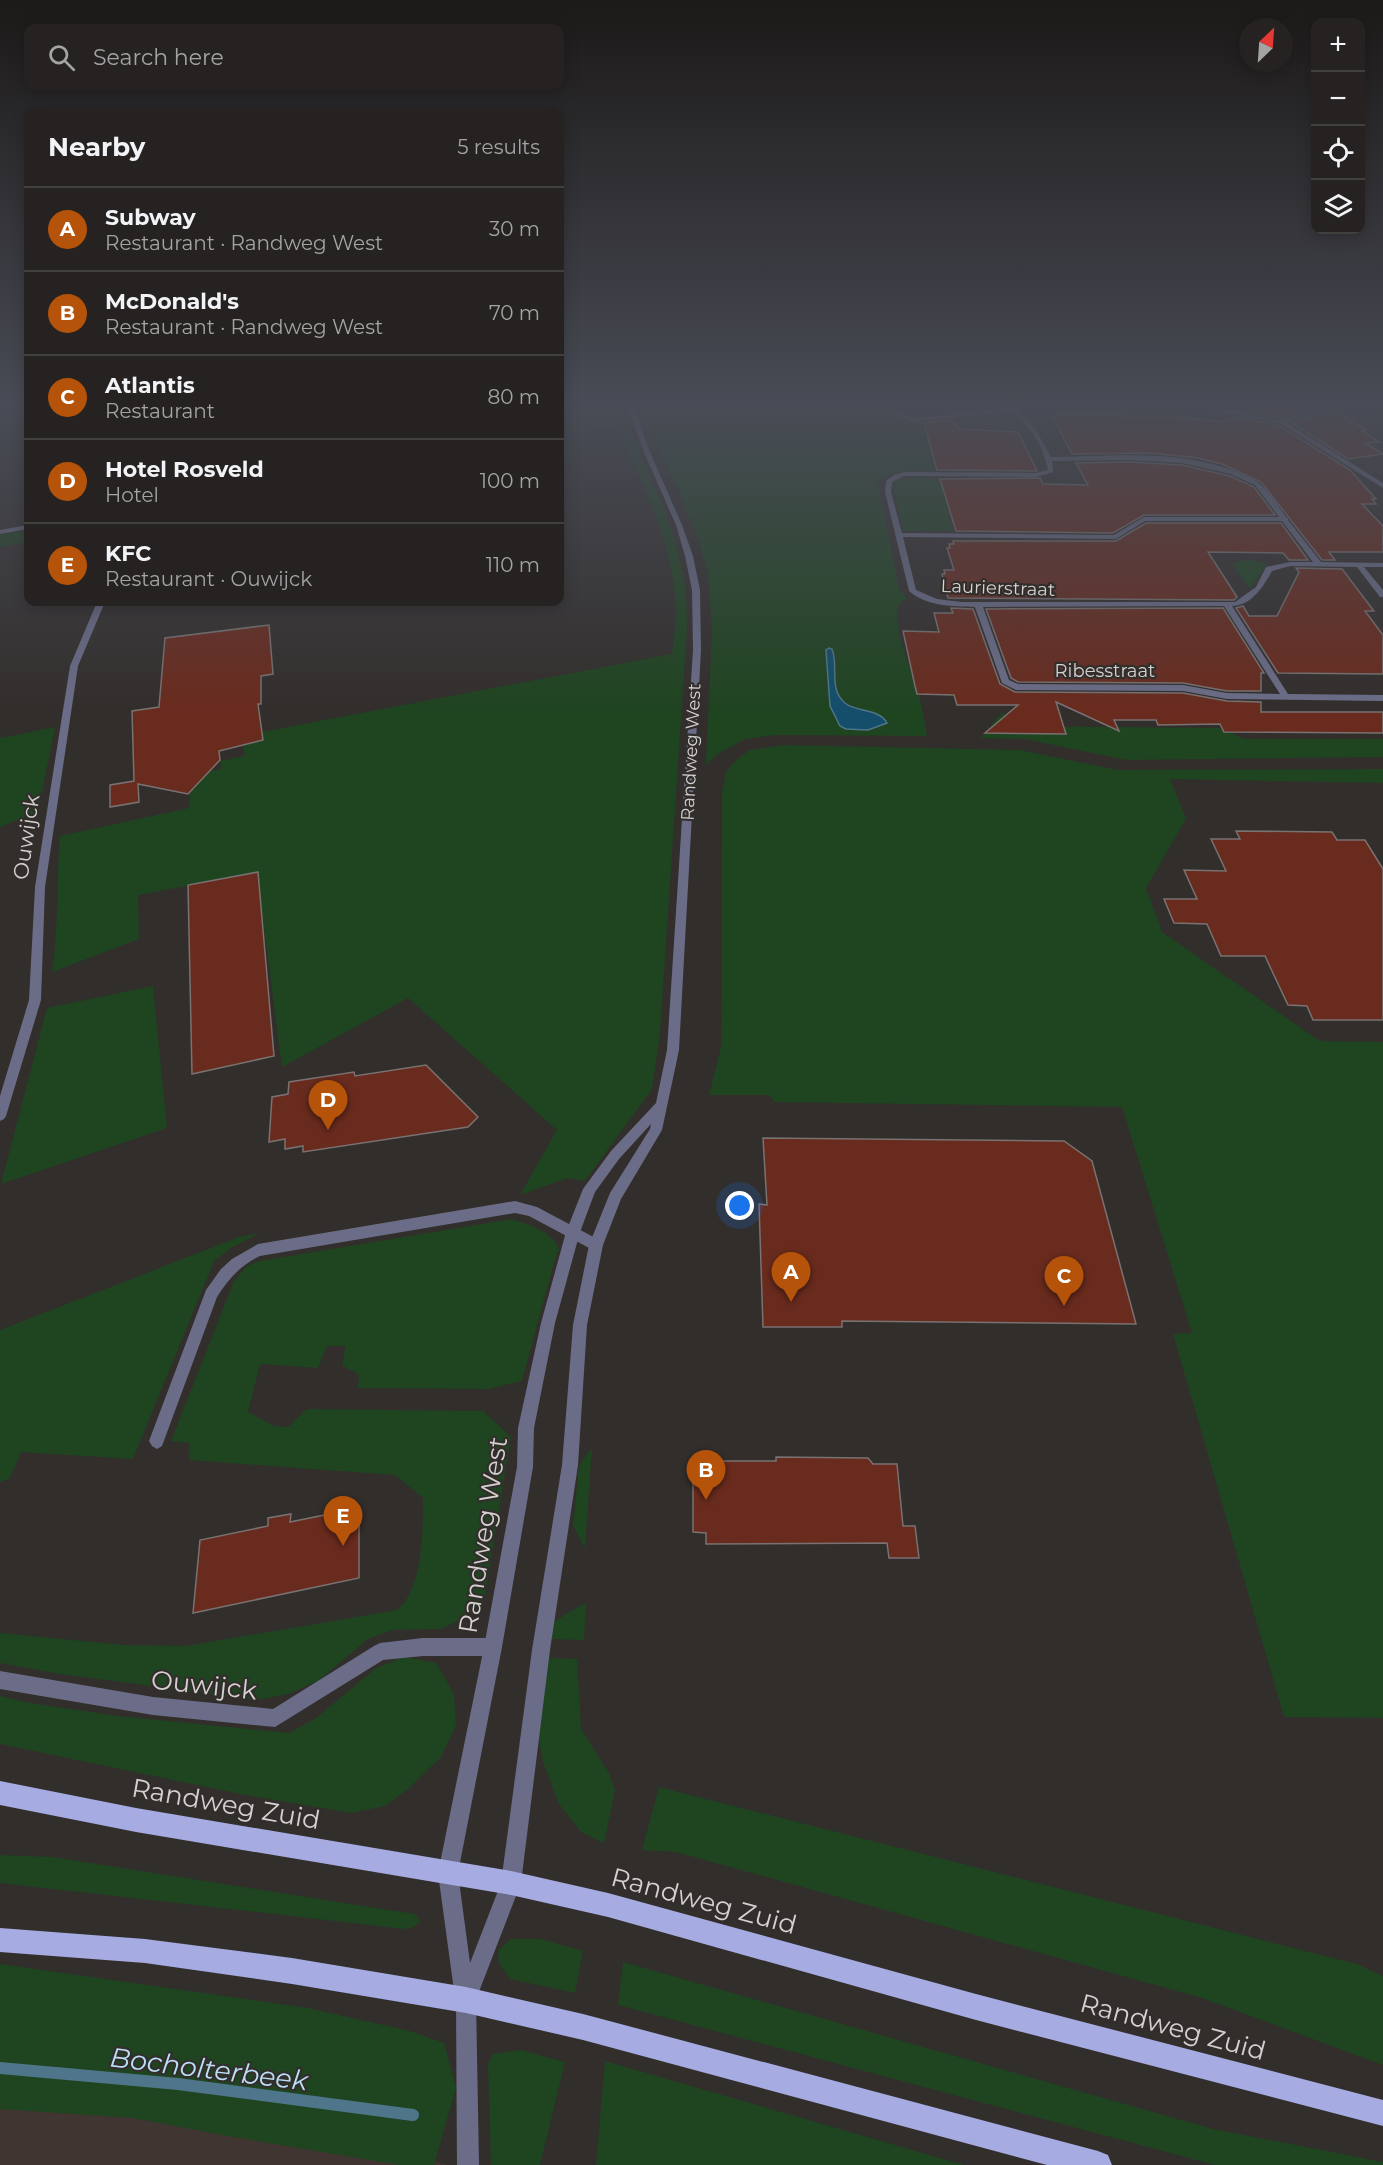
<!DOCTYPE html>
<meta charset="utf-8">
<style>
:root{--surface:#262221;--page:#2e2a2a;--text:#f1f3f6;--muted:#a4a4a5;--line:#423f3f;--accent:#b45309}
body{margin:0;font-family:Montserrat,sans-serif;background:var(--page);color:var(--text)}
.controls{position:absolute;right:18px;top:18px;display:grid;overflow:hidden;border-radius:12px;box-shadow:0 3px 15px #0003}
.controls button{width:54px;height:54px;display:grid;place-items:center;padding:0;border:0;border-bottom:2px solid var(--line);background:var(--surface);color:var(--text);font:30px sans-serif}
.compass{position:absolute;left:1239px;top:18px;width:54px;height:54px;border-radius:50%;background:var(--surface);box-shadow:0 3px 15px #0003;rotate:25deg}
.you{position:absolute;left:740px;top:1206px;width:21px;height:21px;margin:-15px;border:4px solid #fff;border-radius:50%;background:#1a73e8;box-shadow:0 0 0 9px #1a73e833}
.badge{display:grid;place-items:center;width:39px;height:39px;border-radius:50%;background:var(--accent);color:#fff;font-size:20px;font-weight:700}
.pin{position:absolute;translate:-50% -50px;filter:drop-shadow(0 2px 3px #0008)}
.pin::after{content:'';position:absolute;top:32px;width:21px;height:18px;background:inherit;clip-path:polygon(0 0,100% 0,50% 100%)}
.list{margin:0;padding:0;list-style:none}
h2{display:flex;justify-content:space-between;align-items:center;height:78px;margin:0;padding:0 24px;font-size:26px}
h2 small{font-size:20px;font-weight:400;color:var(--muted)}
.list li{display:grid;grid-template-columns:39px 1fr auto;gap:18px;align-items:center;box-sizing:border-box;height:84px;padding:0 24px;border-top:2px solid var(--line)}
.list b{display:block;font-size:22px;white-space:nowrap}
.list p{margin:0;font-size:20px;white-space:nowrap;color:var(--muted)}
.list em{font-size:20px;font-style:normal;color:var(--muted)}
.icon{flex:none;width:33px;height:33px;fill:none;stroke:currentColor;stroke-width:2;stroke-linecap:round;stroke-linejoin:round}
.map{position:relative;flex:none;width:1383px;height:2165px;overflow:hidden}
.search{position:absolute;background:var(--surface);box-shadow:0 3px 15px #0003;left:24px;top:24px;width:540px;height:66px;display:flex;align-items:center;gap:15px;box-sizing:border-box;padding:0 21px;border-radius:12px;color:var(--muted);font-size:22px}
.panel{position:absolute;background:var(--surface);box-shadow:0 3px 15px #0003;left:24px;top:108px;width:540px;height:498px;border-radius:12px}
.map>svg:first-child{display:block}
</style>
<div class="map">
<svg width="1383" height="2165" viewBox="0 0 1383 2165">
<rect width="100%" height="100%" fill="#322e2c"/>
<path fill="#403531" d="M0,2090L418,2157L448,2165H0Z"/>
<g fill="#1f4420" fill-rule="evenodd">
<path d="M560,407H621L624,419C655,491 689,547 687,628L660,1033L652,1089L585,1181L568,1178L520,1195L557,1130L408,998L282,1067L257,873L138,895L139,939L52,972C59,927 56,882 60,836L189,808L192,775L221,769L220,761L245,756L241,736L672,654C674,635 677,616 675,598C671,537 641,483 618,428L560,430Z"/>
<path d="M639,407H882L900,421L925,422L938,471C917,471 894,467 878,482L899,589L907,598L899,604C892,634 914,674 921,704C924,715 925,726 927,736L776,735L745,739L716,755L706,765L712,629L708,574L700,545L678,489L653,441ZM826,650L834,654C837,689 830,704 872,712L868,730L846,729L840,726L830,706Z"/>
<path d="M939,477L953,531H903L892,484L901,478Z"/>
<path d="M28,530V542L0,547V535Z"/>
<path d="M1242,560L1257,561L1267,564L1250,588L1247,586L1233,564Z"/>
<path d="M1002,712L1016,726L1218,728L1245,739H1383V757L1126,760L1025,739L981,738Z"/>
<path d="M55,727L38,812L0,827V738Z"/>
<path d="M783,745L1020,750L1118,770L1383,769V783L1170,779L1186,819L1146,888L1162,932L1320,1041L1383,1042V1718L1284,1717L1173,1334L1192,1333L1122,1107L774,1102L770,1095H709L721,1047L722,791L726,772L737,759L750,750Z"/>
<path d="M153,986L167,1128L1,1184L47,1008Z"/>
<path d="M511,1219C530,1225 551,1230 559,1249L555,1259L522,1381L488,1389L358,1388L359,1375L342,1365L346,1346H327L318,1368L260,1364L248,1412L274,1426L288,1427L307,1409L483,1411L511,1437L485,1596L470,1615L441,1629L393,1630L368,1639L318,1681L288,1694L257,1700L60,1674L0,1663V1633L124,1645L186,1646L397,1610C423,1589 423,1530 423,1498L395,1475L189,1460V1443L171,1441L234,1281L247,1266L259,1261Z"/>
<path d="M260,1233L231,1248L214,1261L133,1459L21,1452L10,1478L0,1482V1330L239,1237Z"/>
<path d="M592,1448L585,1548L573,1526L579,1465Z"/>
<path d="M586,1602L584,1640L552,1639V1623Z"/>
<path d="M404,1657L436,1663L454,1694L456,1726L441,1757L409,1788L385,1806L351,1813L240,1794L0,1744V1696L30,1703L118,1716L289,1733L316,1718L376,1668Z"/>
<path d="M548,1658L577,1659L581,1729L609,1773L615,1790L604,1843L581,1832L559,1804L543,1762L537,1730Z"/>
<path d="M659,1787L1357,1964L1383,1976V2065L1202,1998L676,1852L642,1850Z"/>
<path d="M0,1855L52,1857L414,1914L421,1921L414,1927L405,1929L0,1883Z"/>
<path d="M511,1939H541L583,1951L575,1993L510,1979L499,1964L498,1950Z"/>
<path d="M623,1962L1213,2129L1383,2162V2165H1215L618,2005Z"/>
<path d="M0,1964L308,2008L410,2031L444,2043L456,2088L434,2165H400L222,2135L133,2118L0,2109Z"/>
<path d="M521,2050L565,2062L540,2165H491L488,2064L493,2054Z"/>
<path d="M605,2061L964,2165H596Z"/>
</g>
<path fill="#144e6a" stroke="#4e7589" stroke-width="1.5" d="M829,648L832,649C839,666 828,689 845,703C857,713 879,708 887,723L868,730L846,729L840,726L830,706L826,650Z"/>
<g fill="none" stroke-linecap="round" stroke-linejoin="round">
<path stroke="#4e7589" stroke-width="12" d="M0,2068L178,2084L413,2115"/>
</g>
<g fill="#692b1e" stroke="#787271" stroke-width="1.5">
<path d="M1272,407H1296L1303,410L1282,419L1254,412Z"/>
<path d="M1057,414H1120L1121,416H1170L1222,422L1237,417L1280,426L1350,470L1376,499H1372L1376,504H1362L1383,526V552H1329L1335,560H1322L1261,482L1222,464L1198,458L1149,453L1072,454L1053,417H1059Z"/>
<path d="M1339,414L1367,430L1362,431L1379,442L1365,443L1383,454L1348,459L1292,423L1316,415Z"/>
<path d="M950,420L960,429L1018,432L1037,471L937,470L924,423Z"/>
<path d="M1129,462L1182,465L1230,476L1254,487L1275,515H1144L1113,533L956,531L940,479L1040,478L1043,484L1088,485L1076,463Z"/>
<path d="M1146,523H1281L1308,560H1289L1283,553L1208,552L1237,597L1234,600L948,598L942,574H945L944,570H954L947,548H950L949,544H954L953,541H1116Z"/>
<path d="M1296,568L1342,569L1374,611H1365L1383,635V674L1278,673L1236,608L1243,606L1249,616H1277L1299,572Z"/>
<path d="M951,608L973,609L1000,684L1015,692L1183,693L1227,701L1261,702V712H1383V733L1224,732L1220,724L1158,725L1156,720H1114L1119,731L1056,702L1066,734L985,733L1018,705H957L954,695L917,694L915,686L903,631L939,632L934,613H953Z"/>
<path d="M1223,608L1264,673H1261V691H1227L1183,683L1018,682L1011,678L986,609Z"/>
<path d="M269,625L273,674L261,676V704H258L263,740L219,751L220,760L188,794L138,784L139,802L110,807V785L134,781L132,711L159,707L165,638Z"/>
<path d="M1236,831L1332,832L1337,840H1365L1383,869V1020H1313L1307,1006L1288,1005L1265,956H1221L1207,924L1174,923L1164,899H1197L1184,870L1226,871L1211,839H1240Z"/>
<path d="M258,872L274,1056L192,1074L188,885Z"/>
<path d="M426,1065L478,1117L468,1127L303,1152V1146L285,1149V1139L269,1142L272,1097L288,1094L289,1082L354,1072L355,1076Z"/>
<path d="M763,1138L1064,1141L1092,1161L1136,1324L842,1321V1327H763L759,1204L767,1205Z"/>
<path d="M776,1457L868,1458L873,1464H897L903,1526H915L919,1558H889L887,1543L706,1544V1533L693,1532V1471H707L706,1461H776Z"/>
<path d="M359,1508V1578L193,1613L200,1540L268,1526V1518L291,1514L290,1522Z"/>
</g>
<g fill="none" stroke-linecap="round" stroke-linejoin="round">
<g fill="#6b6d88" fill-rule="evenodd">
<path d="M887,407H894L901,414L915,418L1019,407H1038L1018,411L1035,428L1051,457C1114,456 1185,448 1244,475C1249,478 1256,480 1260,484C1270,493 1278,506 1286,517L1288,518V520L1321,562L1383,563V567H1364L1383,590V597H1380L1357,567L1290,566L1272,571C1264,586 1251,606 1232,606L1288,694L1383,695V701L1227,699L1183,691L1016,690L1002,683L975,607C953,606 927,607 909,591L885,492L886,481L894,475L904,472L1036,473L1048,470C1043,446 1031,427 1012,411L915,422L897,416ZM1129,460L1182,463L1231,474L1255,485L1279,517H1144L1114,535L902,533L891,492L892,482L904,476L1036,477L1053,472L1052,461ZM1145,521H1282L1313,562H1290L1266,567L1256,587L1235,602H961L937,599L916,590L903,537L1116,539ZM1224,606L1280,694L1227,693L1183,685L1018,684L1009,680L983,607Z"/>
<path d="M1179,407L1235,410L1282,421L1300,413L1330,407H1342L1302,416L1287,423L1383,483V488L1281,424L1235,414Z"/>
<path d="M28,525V529L0,534V530Z"/>
<path d="M97,602H105L78,666L45,887L41,1000L6,1116L4,1119L0,1121V1096L29,1000L35,887L70,666Z"/>
<path d="M515,1201L537,1207L601,1241L603,1245L601,1249L596,1251L591,1249L529,1216L515,1213L260,1256C241,1265 228,1279 217,1297L162,1446L157,1449L152,1446L149,1441L206,1290L221,1269L232,1259L258,1244Z"/>
<path d="M423,1638H493L499,1641L502,1647L499,1653L493,1656H423L383,1660L275,1727L153,1715L0,1689V1671L153,1697L273,1709L374,1646L380,1643Z"/>
<path d="M466,1990L473,1993L476,2000L479,2165H457L456,2000L459,1993Z"/>
</g>
<path fill="#6b6d88" fill-rule="evenodd" d="M628,407H634L649,450L682,525L693,556L700,590L701,650L679,1050L662,1130L621,1199L603,1245L587,1325L578,1465L550,1650L521,1883L473,2007L466,2010L459,2007L455,1998L438,1873L484,1647L517,1467L518,1428L541,1323L566,1232L583,1189L611,1151L656,1103L667,1050L693,650L692,590L685,556L676,525L643,450ZM651,1124L650,1129L610,1193L589,1245L573,1325L562,1465L532,1650L501,1883L470,1963L458,1873L502,1647L533,1467L534,1428L555,1323L580,1232L595,1192L619,1159Z"/>
<g fill="#a6abe1" fill-rule="evenodd">
<path d="M0,1781L136,1808L511,1871L608,1893L976,1994L1383,2100V2126L976,2020L608,1917L511,1895L136,1832L0,1805Z"/>
<path d="M0,1928L145,1939L292,1958L466,1987L583,2014L1098,2151L1108,2155L1112,2165H1047L583,2040L466,2013L292,1984L145,1963L0,1952Z"/>
</g>
</g>
<linearGradient id="sky" x2="0" y2="1"><stop stop-color="#1c1918"/><stop offset="0.57" stop-color="#494c56"/><stop offset="1" stop-color="#494c56" stop-opacity="0"/></linearGradient>
<rect width="1383" height="710" fill="url(#sky)"/>
<g text-anchor="middle" dominant-baseline="central" stroke-width="4.5" stroke-linejoin="round" paint-order="stroke">
<g font-size="18" fill="#d4d1d0" stroke="#322e2c">
<text transform="translate(998 588) rotate(2)">Laurierstraat</text>
<text x="1105" y="671">Ribesstraat</text>
<text transform="translate(691 752) rotate(-87)">Randweg West</text>
</g>
<g font-size="21" fill="#d4d1d0" stroke="#322e2c">
<text transform="translate(26 837) rotate(-82)">Ouwijck</text>
</g>
<g font-size="26" fill="#d4d1d0" stroke="#322e2c">
<text transform="translate(483 1535) rotate(-81)">Randweg West</text>
<text transform="translate(204 1685) rotate(6)">Ouwijck</text>
<text transform="translate(226 1804) rotate(10)">Randweg Zuid</text>
<text transform="translate(704 1901) rotate(15)">Randweg Zuid</text>
<text transform="translate(1173 2027) rotate(15)">Randweg Zuid</text>
</g>
<g font-size="27" font-style="italic" fill="#badff4" stroke="#322e2c">
<text transform="translate(209 2069) rotate(7)">Bocholterbeek</text>
</g>
</g>
</svg>
<div class="controls">
<button>+</button>
<button>−</button>
<button><svg class="icon" aria-label="locate" viewBox="0 0 24 24"><circle cx="12" cy="12" r="6"/><path d="M12 2v4M12 18v4M2 12h4M18 12h4"/></svg></button>
<button><svg class="icon" aria-label="layers" viewBox="0 0 24 24"><path d="M12 4l9 5-9 5-9-5zM3 14l9 5 9-5"/></svg></button>
</div>
<svg class="compass" viewBox="-18 -18 36 36"><path d="M0-13l5 13h-10z" fill="#e53935"/><path d="M0 13l5-13h-10z" fill="#a4a4a5"/></svg>
<div class="you"></div>
<div class="pin badge" style="left:791px;top:1302px">A</div>
<div class="pin badge" style="left:706px;top:1500px">B</div>
<div class="pin badge" style="left:1064px;top:1306px">C</div>
<div class="pin badge" style="left:328px;top:1130px">D</div>
<div class="pin badge" style="left:343px;top:1546px">E</div>
<div class="search"><svg class="icon" aria-label="search" viewBox="0 0 24 24"><circle cx="10" cy="10" r="6"/><path d="M15 15l6 6"/></svg>Search here</div>
<section class="panel">
<h2>Nearby<small>5 results</small></h2>
<ul class="list">
<li><span class="badge">A</span><div><b>Subway</b><p>Restaurant · Randweg West</p></div><em>30 m</em></li>
<li><span class="badge">B</span><div><b>McDonald's</b><p>Restaurant · Randweg West</p></div><em>70 m</em></li>
<li><span class="badge">C</span><div><b>Atlantis</b><p>Restaurant</p></div><em>80 m</em></li>
<li><span class="badge">D</span><div><b>Hotel Rosveld</b><p>Hotel</p></div><em>100 m</em></li>
<li><span class="badge">E</span><div><b>KFC</b><p>Restaurant · Ouwijck</p></div><em>110 m</em></li>
</ul>
</section>
</div>
